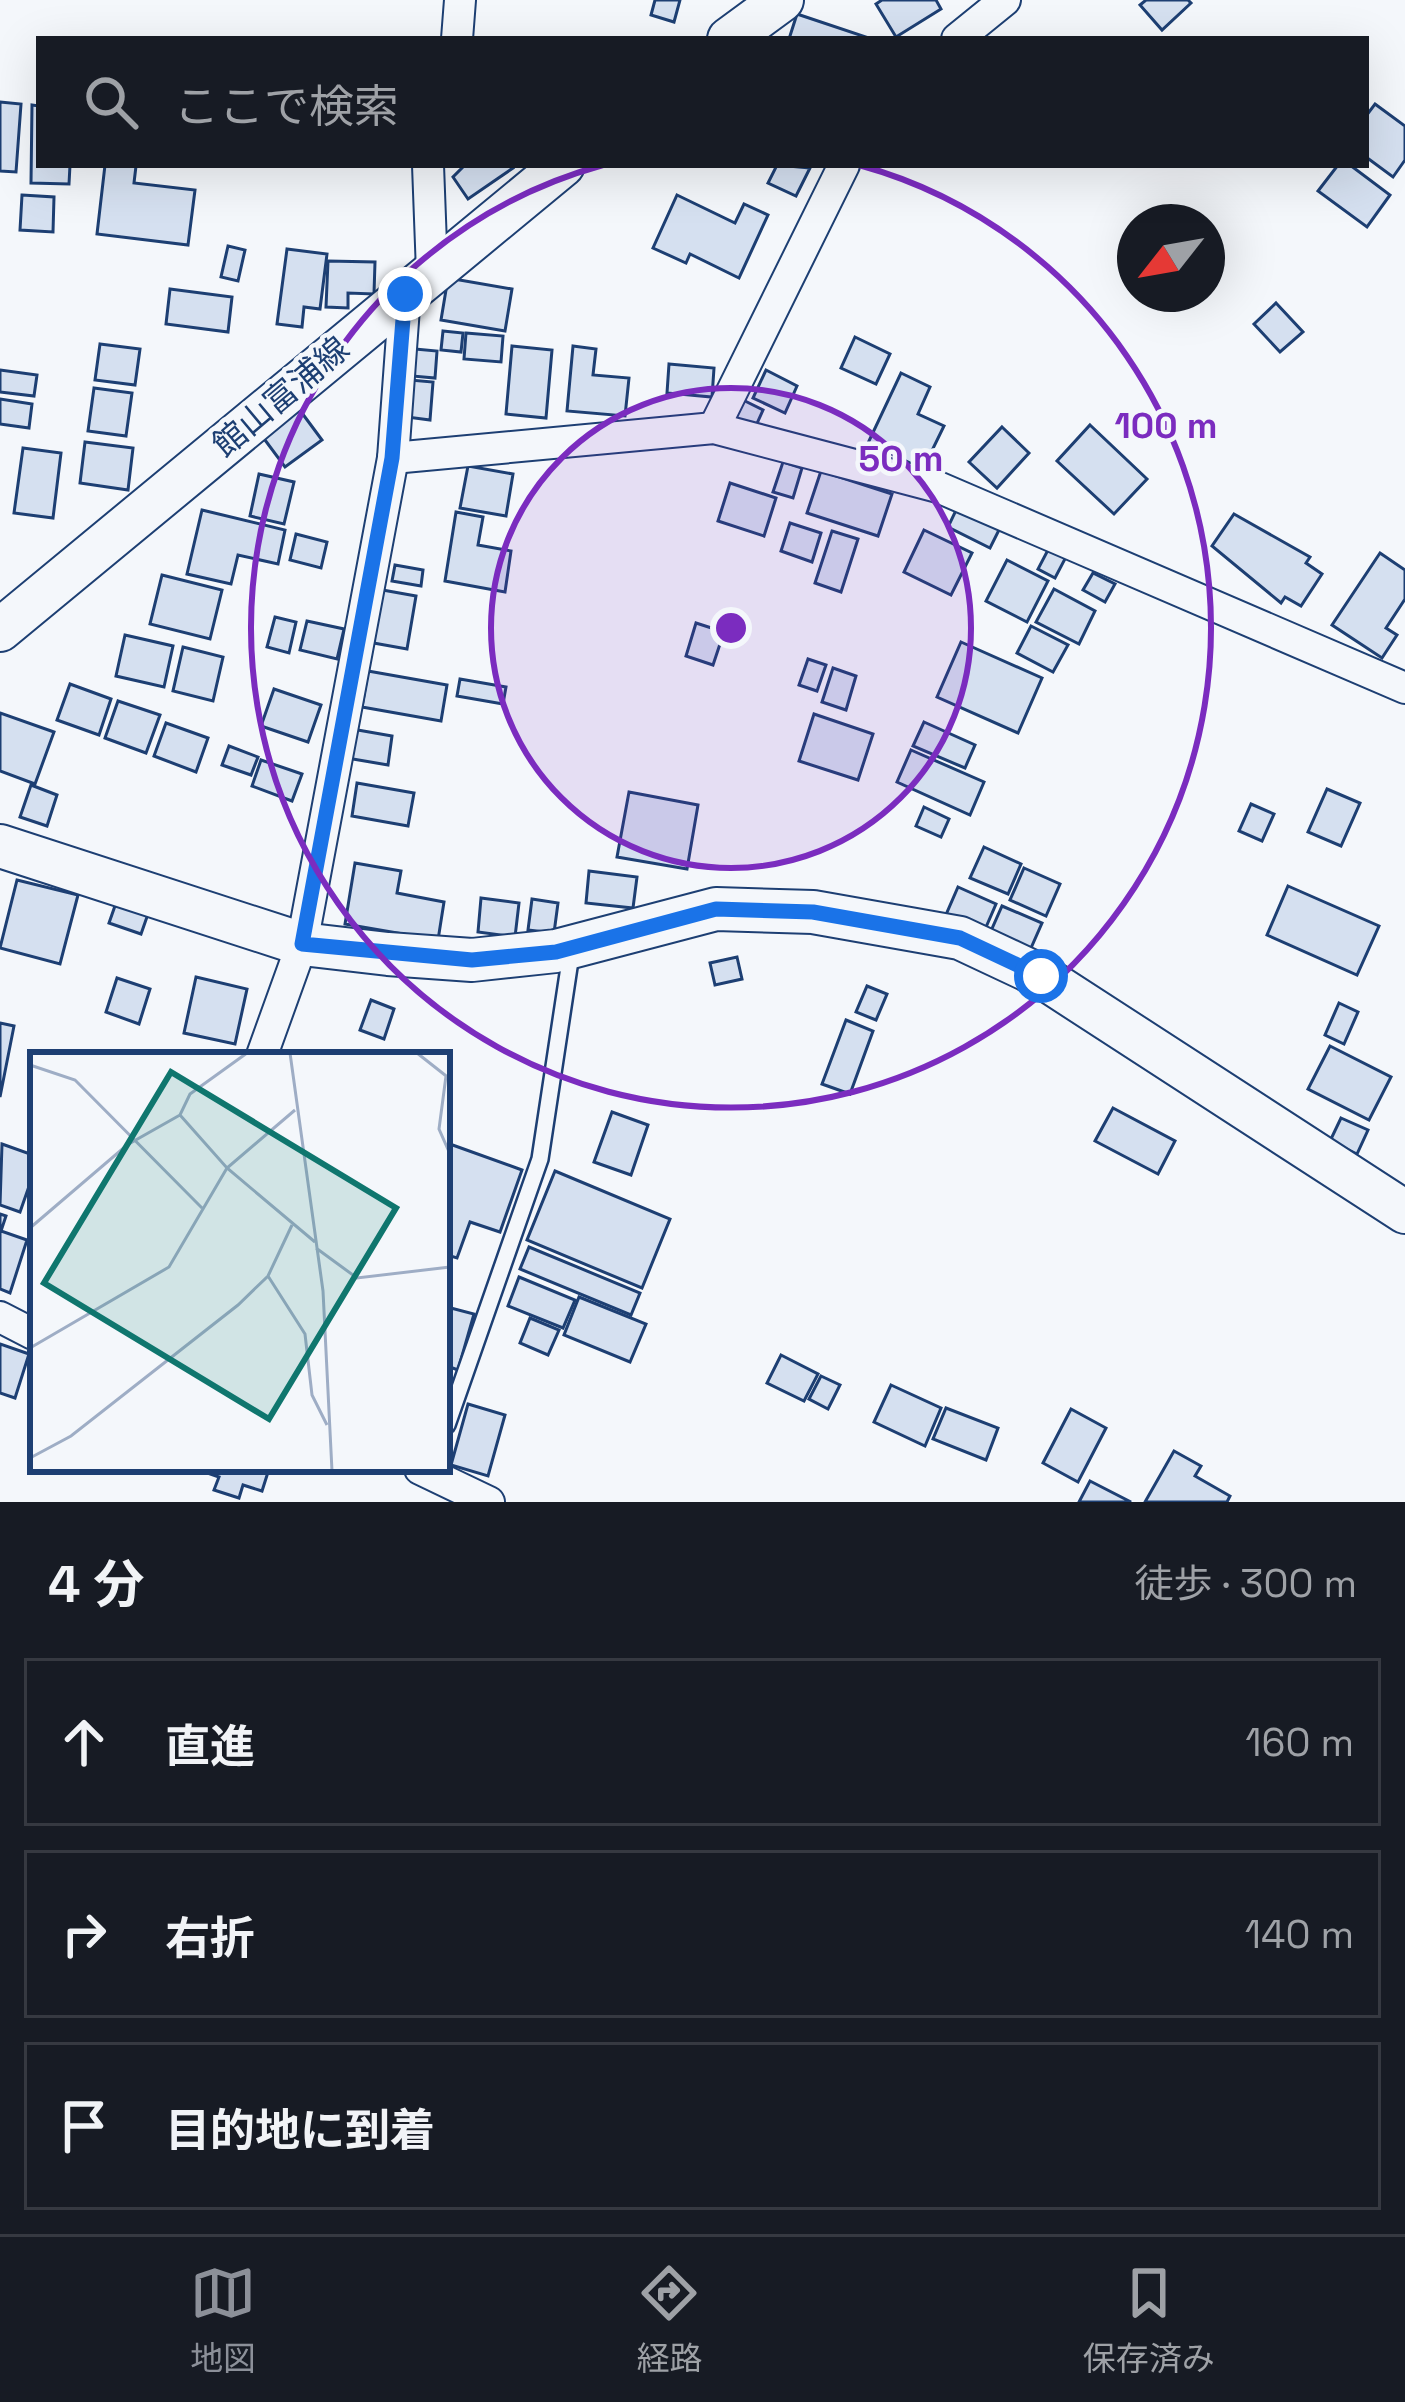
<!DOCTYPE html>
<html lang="ja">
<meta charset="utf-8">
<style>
:root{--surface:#171b24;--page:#242831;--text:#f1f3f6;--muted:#9ea1a6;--line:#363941;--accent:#8c9099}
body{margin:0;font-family:"Space Grotesk","Noto Sans JP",sans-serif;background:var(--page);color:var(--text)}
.compass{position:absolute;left:1117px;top:204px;width:108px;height:108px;border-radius:50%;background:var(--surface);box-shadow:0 12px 48px #0002;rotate:239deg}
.stop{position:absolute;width:36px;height:36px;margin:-27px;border:9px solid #1a73e8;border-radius:50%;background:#fff}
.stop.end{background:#1a73e8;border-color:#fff;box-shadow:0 3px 12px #0008}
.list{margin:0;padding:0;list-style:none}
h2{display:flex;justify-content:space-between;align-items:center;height:156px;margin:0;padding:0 48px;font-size:51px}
h2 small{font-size:39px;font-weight:400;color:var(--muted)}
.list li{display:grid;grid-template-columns:78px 1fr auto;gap:36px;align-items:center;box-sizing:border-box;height:168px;margin:0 24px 24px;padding:0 24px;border:3px solid var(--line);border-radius:0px}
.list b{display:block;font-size:45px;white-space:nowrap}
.list em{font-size:39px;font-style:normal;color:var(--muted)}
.icon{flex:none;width:66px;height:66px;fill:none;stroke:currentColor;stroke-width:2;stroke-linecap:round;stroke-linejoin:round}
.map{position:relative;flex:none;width:1405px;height:1502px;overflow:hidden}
.search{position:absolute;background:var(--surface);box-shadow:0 12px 48px #0002;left:36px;right:36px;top:36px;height:132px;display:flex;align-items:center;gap:30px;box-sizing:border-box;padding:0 42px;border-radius:0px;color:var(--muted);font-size:45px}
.sheet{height:732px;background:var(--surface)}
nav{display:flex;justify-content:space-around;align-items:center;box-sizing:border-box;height:168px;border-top:3px solid var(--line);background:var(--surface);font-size:33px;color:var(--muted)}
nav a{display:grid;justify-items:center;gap:6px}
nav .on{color:var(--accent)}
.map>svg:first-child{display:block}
</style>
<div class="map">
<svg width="1405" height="1502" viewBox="0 0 1405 1502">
<rect width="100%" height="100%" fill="#f4f7fb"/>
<g fill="#d5e0f0" stroke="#1d3f73" stroke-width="3">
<path d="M655,0H680L674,22L651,15Z"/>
<path d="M882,0H936L941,9L896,37L876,4Z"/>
<path d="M1146,0H1188L1191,3L1162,30L1140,5Z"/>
<path d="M797,14L869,38V39H789Z"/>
<path d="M0,102L21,104L16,172L0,171Z"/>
<path d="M1375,104L1405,126V160L1393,177L1366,157V116Z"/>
<path d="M32,105L39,106V165H70L69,184L31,183Z"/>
<path d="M105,165L136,166L134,183L195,190L188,245L97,234Z"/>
<path d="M465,165H511L513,168L468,199L453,177Z"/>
<path d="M777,165L810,168L796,196L768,183Z"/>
<path d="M1338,165H1350L1390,195L1367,227L1318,191Z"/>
<path d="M22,195L54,197L53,232L20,230Z"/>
<path d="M677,195L735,223L744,204L768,215L739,278L690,254L686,263L653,248Z"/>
<path d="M228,246L245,250L238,281L221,277Z"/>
<path d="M287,249L327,254L320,309L304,307L302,327L277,324Z"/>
<path d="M328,261L375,262L374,294L348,293V308L326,307Z"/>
<path d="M448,278L512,289L505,331L441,320Z"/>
<path d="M170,289L232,297L228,332L166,324Z"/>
<path d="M1276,303L1303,332L1280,352L1254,324Z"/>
<path d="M443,331L463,333L461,352L441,350Z"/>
<path d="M466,333L503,336L501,362L464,359Z"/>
<path d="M855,337L890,354L876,384L841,368Z"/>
<path d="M100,344L140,349L135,385L95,380Z"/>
<path d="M512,346L552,350L546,418L506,414Z"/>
<path d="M573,346L596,349L593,375L629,378L625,416L567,411Z"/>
<path d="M415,349L437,351L435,378L412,376Z"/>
<path d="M669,364L714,368L712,397L667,393Z"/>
<path d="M0,370L37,375L34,396L0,392Z"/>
<path d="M766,370L797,386L785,413L753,398Z"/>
<path d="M901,373L930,387L918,414L944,426L923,469L868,443Z"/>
<path d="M410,380L433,382L430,420L407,417Z"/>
<path d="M94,388L132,393L126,436L88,431Z"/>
<path d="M0,399L32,404L29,428L0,424Z"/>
<path d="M743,400L763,410L754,430L733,420Z"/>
<path d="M299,409L322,440L285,467L262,436Z"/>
<path d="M1090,425L1147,479L1114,514L1057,461Z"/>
<path d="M1002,427L1029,453L997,488L969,462Z"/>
<path d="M85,442L133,448L128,490L80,483Z"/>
<path d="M23,448L61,453L53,518L14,513Z"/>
<path d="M783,462L802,468L793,498L773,492Z"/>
<path d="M468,466L513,474L506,516L460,508Z"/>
<path d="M821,471L892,494L878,536L807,513Z"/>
<path d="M259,474L294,482L284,524L250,516Z"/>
<path d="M730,483L776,498L764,536L718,521Z"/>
<path d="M959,504L1002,524L990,548L948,527Z"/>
<path d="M202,510L285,530L278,564L238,555L231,584L187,574Z"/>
<path d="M456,512L483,517L478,545L511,551L505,592L445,581Z"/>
<path d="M1234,514L1310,557L1306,563L1322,574L1301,606L1285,597L1281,603L1212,546Z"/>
<path d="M790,523L821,533L812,562L781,551Z"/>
<path d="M924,530L972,553L951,595L904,572Z"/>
<path d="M832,531L858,539L841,592L815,583Z"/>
<path d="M296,534L327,542L321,568L290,560Z"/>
<path d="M1049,548L1066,557L1055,578L1038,569Z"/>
<path d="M1380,553L1405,570V599L1386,628L1397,635L1382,658L1332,625Z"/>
<path d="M1007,560L1048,581L1027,622L986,601Z"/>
<path d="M395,565L423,570L421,586L392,581Z"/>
<path d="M1093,573L1115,584L1105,602L1083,590Z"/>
<path d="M162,575L222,590L210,639L150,624Z"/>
<path d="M377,589L416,596L407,649L368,642Z"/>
<path d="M1054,589L1095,611L1079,644L1036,622Z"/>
<path d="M275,617L296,622L289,653L267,647Z"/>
<path d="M307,621L344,629L337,659L300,650Z"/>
<path d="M696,623L724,632L713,665L686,656Z"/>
<path d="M1031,626L1068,645L1053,672L1017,653Z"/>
<path d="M125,635L173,646L164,687L116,676Z"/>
<path d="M961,642L1042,678L1018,733L937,697Z"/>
<path d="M183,647L223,657L213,701L173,691Z"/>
<path d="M808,659L826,665L817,691L799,685Z"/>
<path d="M833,668L856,676L846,710L822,702Z"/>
<path d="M368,671L447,685L441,721L362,707Z"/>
<path d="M460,679L506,687L503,704L457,696Z"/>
<path d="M70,684L111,699L99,735L57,720Z"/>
<path d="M274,689L321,705L308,742L261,726Z"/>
<path d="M118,701L160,715L146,753L105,738Z"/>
<path d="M0,713L54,732L35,784L0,771Z"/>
<path d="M814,714L873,734L858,780L799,761Z"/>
<path d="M924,722L975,745L965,768L913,746Z"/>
<path d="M166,723L208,738L196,772L154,756Z"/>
<path d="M352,729L392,736L388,765L347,758Z"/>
<path d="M229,746L258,757L251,775L222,765Z"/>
<path d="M911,750L984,782L970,815L897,782Z"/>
<path d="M261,760L302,774L292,801L252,786Z"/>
<path d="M357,783L414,793L408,826L352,816Z"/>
<path d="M31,785L57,795L47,826L20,817Z"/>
<path d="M1327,789L1360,803L1341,846L1308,832Z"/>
<path d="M629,792L698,805L687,869L617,857Z"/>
<path d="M1251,804L1274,814L1262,841L1239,831Z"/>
<path d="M924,807L949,819L941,837L916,826Z"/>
<path d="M984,847L1021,864L1008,894L970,878Z"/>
<path d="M355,863L401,871L397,893L444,902L438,940L345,924Z"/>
<path d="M1024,868L1060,884L1046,916L1010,900Z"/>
<path d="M589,871L637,877L633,908L586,903Z"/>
<path d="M17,880L78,895L60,964L0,948Z"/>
<path d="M1288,886L1379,926L1357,975L1267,935Z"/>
<path d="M958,887L996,904L983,934L945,917Z"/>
<path d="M481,898L519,903L515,937L478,932Z"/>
<path d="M532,899L558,903L554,933L528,930Z"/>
<path d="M116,903L148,914L141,934L109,923Z"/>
<path d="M1002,906L1042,923L1027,957L987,940Z"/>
<path d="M737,957L742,979L715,985L710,963Z"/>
<path d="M196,977L247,989L235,1044L184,1033Z"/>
<path d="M117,978L150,989L139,1024L106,1012Z"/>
<path d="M867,986L887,994L876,1020L856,1012Z"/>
<path d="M371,1000L394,1009L384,1039L360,1030Z"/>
<path d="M1339,1003L1358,1012L1344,1044L1325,1035Z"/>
<path d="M846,1020L873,1031L850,1094L822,1084Z"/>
<path d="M0,1023L14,1026L0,1097Z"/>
<path d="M1330,1046L1391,1077L1369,1120L1308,1089Z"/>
<path d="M1113,1108L1175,1141L1158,1174L1095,1141Z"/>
<path d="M612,1112L648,1125L631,1175L594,1162Z"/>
<path d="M1341,1118L1368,1130L1357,1154L1330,1141Z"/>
<path d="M447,1143L522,1170L500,1232L470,1222L457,1258L447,1255Z"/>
<path d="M2,1144L33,1155V1175L20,1212L0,1205Z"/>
<path d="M555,1171L670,1219L642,1288L527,1240Z"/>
<path d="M0,1214L6,1216L1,1231L27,1240L10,1293L0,1289Z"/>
<path d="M529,1247L640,1293L631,1315L520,1269Z"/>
<path d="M519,1277L575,1300L563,1328L508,1306Z"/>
<path d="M579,1297L646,1324L630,1362L564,1335Z"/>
<path d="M447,1307L474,1314L458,1370L447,1366Z"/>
<path d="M530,1318L559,1330L548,1355L520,1343Z"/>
<path d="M0,1344L29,1354L15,1398L0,1393Z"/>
<path d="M781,1355L818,1374L804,1401L767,1383Z"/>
<path d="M821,1376L840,1385L828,1409L809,1399Z"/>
<path d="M891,1385L941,1408L925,1446L874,1422Z"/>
<path d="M468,1404L505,1415L488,1476L451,1465Z"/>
<path d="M946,1408L998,1428L986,1460L933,1439Z"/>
<path d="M1071,1409L1106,1428L1078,1482L1043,1463Z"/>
<path d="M1174,1451L1201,1466L1195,1476L1230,1496L1227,1502H1145Z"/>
<path d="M196,1469H269L262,1491L243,1485L239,1498L214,1490L219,1477Z"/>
<path d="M1090,1481L1131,1502H1079Z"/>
</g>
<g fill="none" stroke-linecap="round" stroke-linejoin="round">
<g stroke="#1d3f73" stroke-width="20">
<path id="lane" d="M447,1425L540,1159L571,954"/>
</g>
<g stroke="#1d3f73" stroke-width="34">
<g id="street">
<path d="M457,39L460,0"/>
<path d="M957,39L1005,0"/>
<path d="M428,165L432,272"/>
<path d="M714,428L844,165"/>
<path d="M393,458L714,428L938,487L1405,688"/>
<path d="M262,1055L302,944L393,458L405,294"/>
<path d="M0,1317L33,1334"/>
<path d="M420,1469L489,1502"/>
</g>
</g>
<g stroke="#1d3f73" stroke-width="46">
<g id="secondary">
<path d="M729,39L782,0"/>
<path d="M0,630L563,165"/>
<path d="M0,846L302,944L388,954L472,960L556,951L716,909L813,912L960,938L1041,976L1405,1212"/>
</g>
</g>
<use href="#lane" stroke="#f4f7fb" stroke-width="15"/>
<use href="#street" stroke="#f4f7fb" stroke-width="30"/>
<use href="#secondary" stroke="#f4f7fb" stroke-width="42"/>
</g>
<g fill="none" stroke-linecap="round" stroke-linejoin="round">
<path stroke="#1a73e8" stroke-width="15" d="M405,294L392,458L302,944L472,960L556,952L716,909L813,912L960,938L1041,976"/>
</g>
<circle cx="731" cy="628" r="240" fill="#7b2cbf" fill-opacity=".12"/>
<g fill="none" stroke="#7b2cbf" stroke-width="6">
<circle cx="731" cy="628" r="240"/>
<path d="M859 165A480 480 0 1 1 603 165"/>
</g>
<g text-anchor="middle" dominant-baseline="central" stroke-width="9" stroke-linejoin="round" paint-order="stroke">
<g font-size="33" fill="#1d3f73" stroke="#f4f7fb">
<text transform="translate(281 397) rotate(-40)">館山富浦線</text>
</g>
</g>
<g transform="translate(30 1052)">
<rect width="420" height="420" fill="#f4f7fb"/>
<path fill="none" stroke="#9eadc5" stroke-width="3" d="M260,1L293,239L302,419M387,1L420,27M0,13L45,28L172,156M416,24L409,77L420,102M150,63L197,116L285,190M0,176L97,93L150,63L160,42L217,1M286,196L327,226L420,215M238,224L275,282L282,343L297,373M0,296L139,215L197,116L265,58M0,406L41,384L208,253L238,224L262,173"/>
<path fill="#0f766e" fill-opacity="0.15" stroke="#0f766e" stroke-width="6" d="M141,20L366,156L239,367L14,231Z"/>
<rect width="420" height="420" fill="none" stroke="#1d3f73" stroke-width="6"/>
</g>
<circle cx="731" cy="628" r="18" fill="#7b2cbf" stroke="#f4f7fb" stroke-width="6"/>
<g font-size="36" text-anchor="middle" font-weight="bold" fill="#7b2cbf" stroke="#f4f7fb" stroke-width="9" stroke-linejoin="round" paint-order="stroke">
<text x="1166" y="438">100 m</text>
<text x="901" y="471">50 m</text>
</g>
</svg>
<svg class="compass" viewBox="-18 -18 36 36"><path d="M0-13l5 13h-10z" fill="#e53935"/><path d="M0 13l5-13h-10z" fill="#9ea1a6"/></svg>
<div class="stop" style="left:1041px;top:976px"></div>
<div class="stop end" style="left:405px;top:294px"></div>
<div class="search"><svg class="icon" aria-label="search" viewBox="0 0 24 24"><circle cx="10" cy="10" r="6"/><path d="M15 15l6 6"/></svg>ここで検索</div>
</div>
<section class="sheet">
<h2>4 分<small>徒歩 · 300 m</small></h2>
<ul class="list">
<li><svg class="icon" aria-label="ahead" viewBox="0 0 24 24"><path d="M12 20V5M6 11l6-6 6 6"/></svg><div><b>直進</b></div><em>160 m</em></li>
<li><svg class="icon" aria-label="right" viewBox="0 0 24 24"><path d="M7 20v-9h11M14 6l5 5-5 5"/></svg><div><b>右折</b></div><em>140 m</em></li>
<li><svg class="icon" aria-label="arrive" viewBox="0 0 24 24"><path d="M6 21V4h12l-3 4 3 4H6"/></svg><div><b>目的地に到着</b></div></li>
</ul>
</section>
<nav>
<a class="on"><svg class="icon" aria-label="map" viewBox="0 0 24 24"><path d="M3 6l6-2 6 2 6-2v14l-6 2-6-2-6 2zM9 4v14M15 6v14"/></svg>地図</a>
<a><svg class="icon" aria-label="directions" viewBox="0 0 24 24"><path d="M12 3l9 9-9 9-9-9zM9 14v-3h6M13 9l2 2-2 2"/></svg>経路</a>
<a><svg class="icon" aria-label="saved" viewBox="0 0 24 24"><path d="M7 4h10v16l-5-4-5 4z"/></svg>保存済み</a>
</nav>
